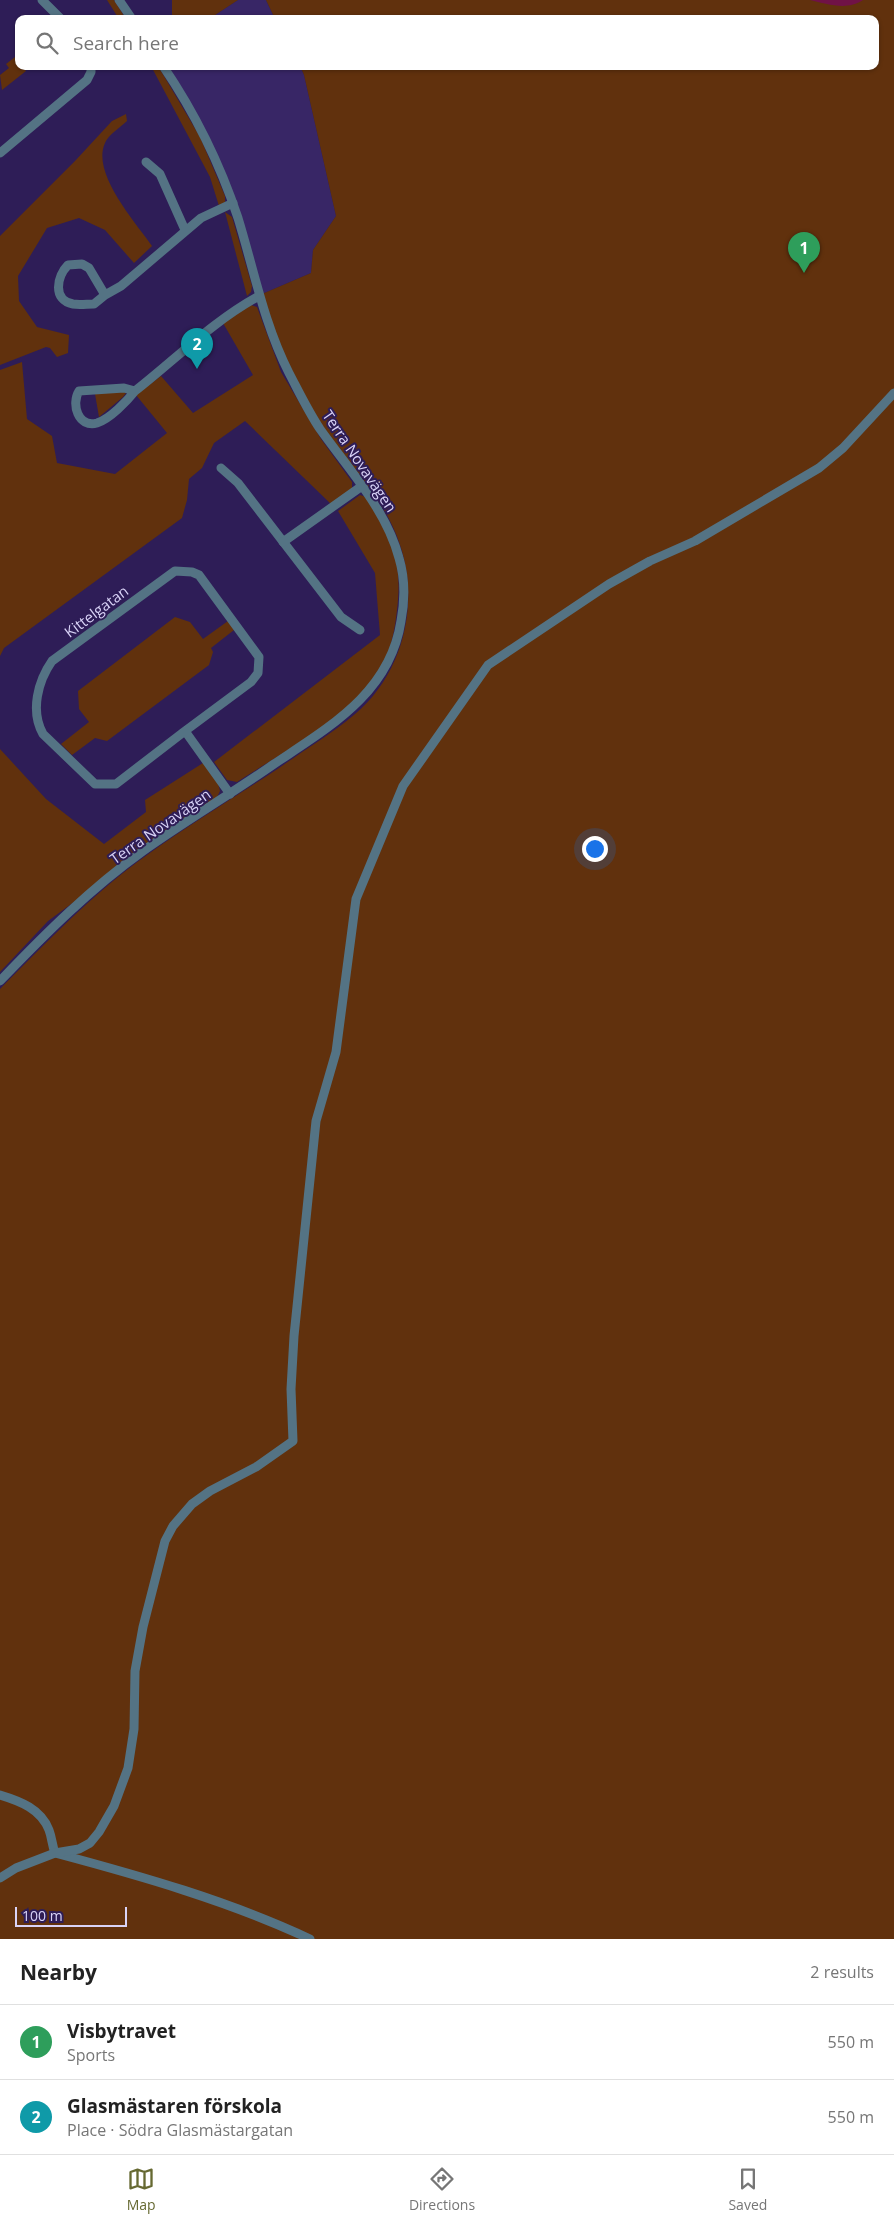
<!DOCTYPE html>
<meta charset="utf-8">
<style>
:root{--surface:#fff;--page:#f2f2f2;--text:#222;--muted:#767676;--line:#e0e0e0;--accent:#666932}
body{margin:0;font-family:"Open Sans",sans-serif;background:var(--page);color:var(--text)}
.scale{position:absolute;left:15px;bottom:12px;width:112px;box-sizing:border-box;padding-left:5px;border:2px solid #d9d3f7;border-top:0;font-size:14px;line-height:18px;white-space:nowrap;color:#d9d3f7;-webkit-text-stroke:4px #2e1d57;paint-order:stroke}
.you{position:absolute;left:594px;top:848px;width:18px;height:18px;margin:-12px;border:4px solid #fff;border-radius:50%;background:#1a73e8;box-shadow:0 0 0 8px #1a73e833}
.badge{display:grid;place-items:center;width:32px;height:32px;border-radius:50%;background:var(--accent);color:#fff;font-size:16px;font-weight:700}
.pin{position:absolute;translate:-50% -41px;filter:drop-shadow(0 1px 2px #0008)}
.pin::after{content:'';position:absolute;top:26px;width:18px;height:15px;background:inherit;clip-path:polygon(0 0,100% 0,50% 100%)}
.list{margin:0;padding:0;list-style:none}
h2{display:flex;justify-content:space-between;align-items:center;height:65px;margin:0;padding:0 20px;font-size:21px}
h2 small{font-size:16px;font-weight:400;color:var(--muted)}
.list li{display:grid;grid-template-columns:32px 1fr auto;gap:15px;align-items:center;box-sizing:border-box;height:75px;padding:0 20px;border-top:1px solid var(--line)}
.list b{display:block;font-size:19px;white-space:nowrap}
.list p{margin:0;font-size:16px;white-space:nowrap;color:var(--muted)}
.list em{font-size:16px;font-style:normal;color:var(--muted)}
.icon{flex:none;width:28px;height:28px;fill:none;stroke:currentColor;stroke-width:2;stroke-linecap:round;stroke-linejoin:round}
.map{position:relative;flex:none;width:894px;height:1939px;overflow:hidden}
.search{position:absolute;background:var(--surface);box-shadow:0 1px 4px #0004;left:15px;right:15px;top:15px;height:55px;display:flex;align-items:center;gap:12px;box-sizing:border-box;padding:0 18px;border-radius:10px;color:var(--muted);font-size:19px}
.sheet{height:215px;background:var(--surface)}
nav{display:flex;justify-content:space-around;align-items:center;box-sizing:border-box;height:70px;border-top:1px solid var(--line);background:var(--surface);font-size:14px;color:var(--muted)}
nav a{display:grid;justify-items:center;gap:2px}
nav .on{color:var(--accent)}
.map>svg:first-child{display:block}
</style>
<div class="map">
<svg width="894" height="1939" viewBox="0 0 894 1939">
<rect width="100%" height="100%" fill="#2e1d57"/>
<g fill="#382666">
<path d="M238,0H266L275,19H209Z"/>
<path d="M167,66H300L304,75L336,216L313,250L311,273L262,294L237,202Z"/>
</g>
<g fill="#61310d">
<path d="M107,0H114L126,19H119Z"/>
<path d="M172,0H238L209,19H172Z"/>
<path d="M266,0H894V1939H0V989C46,943 93,893 147,855C190,824 235,797 279,768C304,750 332,734 355,714C403,674 420,603 400,545C385,497 345,462 319,421C309,404 298,386 289,368C278,345 271,318 262,294L311,273L313,250L336,216L304,75L300,66H875V19H275Z"/>
<path d="M15,57L19,66H22L26,71L2,90L0,75L9,68L6,64Z"/>
<path d="M151,66H158L200,137L225,196V202L219,206L210,177Z"/>
<path d="M126,114L127,121C121,127 108,135 105,143C91,173 136,223 152,246L134,263L105,230L79,218L47,228L18,276L19,301L37,327L69,335L68,353L57,357L50,348L46,347L0,365V236L75,161L112,121Z"/>
<path d="M225,212L232,217L252,286L251,292L247,296Z"/>
<path d="M251,305L257,307L281,372L321,439L352,482V489L332,505L245,421L214,443L202,468L189,479L187,500L182,518L4,648L0,656V370L22,362L27,419L52,436L57,463L115,474L167,433L136,395L161,376L193,413L253,375L223,323Z"/>
<path d="M122,391L126,393L123,397L99,417L95,394Z"/>
<path d="M360,495L366,497C392,537 403,561 397,610C395,629 391,651 381,668C349,719 286,750 237,782L227,780L214,762L380,635L375,573L338,511Z"/>
<path d="M175,617L190,622L203,639L228,621L234,630L211,648L213,652L209,665L107,741L95,738L72,755L61,744L89,722L79,709L78,691Z"/>
<path d="M0,749L46,799L104,844L146,812L145,800L203,763L218,783L220,791L217,797L48,921L0,972Z"/>
</g>
<path fill="#701246" d="M810,0H863C847,11 827,4 810,0Z"/>
<g fill="none" stroke-linecap="round" stroke-linejoin="round">
<g stroke="#547384" stroke-width="9">
<path d="M42,0L61,19"/>
<path d="M119,0L132,19"/>
<path d="M0,153L87,80L91,72V66"/>
<path d="M146,162L160,174L185,230"/>
<path d="M105,295L89,268L82,264L68,265C57,276 52,300 73,304C79,305 87,304 94,304L105,295L121,286L201,218L233,203"/>
<path d="M135,391C127,401 110,419 97,423C78,428 71,404 79,391L124,388L135,391C176,359 213,321 259,296"/>
<path d="M221,468L238,483L341,617L360,630"/>
<path d="M283,542L362,486"/>
<path d="M185,731L116,784H95L43,734C30,711 38,681 52,661L175,571L192,572L199,575L259,657L258,673L251,682L185,731L230,794"/>
<path d="M0,981C45,934 90,889 143,851C185,821 231,794 274,764C329,727 390,693 401,621C405,600 405,578 399,558C386,509 349,470 320,429C308,411 299,392 289,373C264,324 254,270 238,218C220,164 195,113 163,66"/>
<path d="M0,1795C20,1801 41,1809 49,1830C52,1838 52,1845 55,1853C141,1876 229,1901 310,1939"/>
<path d="M0,1878L16,1868L55,1853L79,1849L90,1843L99,1832L114,1806L128,1768L134,1729L135,1671L143,1627L165,1541L173,1526L192,1504L210,1491L256,1467L293,1441L291,1389L294,1336L316,1121L336,1052L356,899L403,786L488,665L609,584L650,561L695,541L819,468L843,448L894,393"/>
</g>
</g>
<g text-anchor="middle" dominant-baseline="central" stroke-width="4" stroke-linejoin="round" paint-order="stroke">
<g font-size="15" fill="#d9d3f7" stroke="#2e1d57">
<text transform="translate(360 461) rotate(56)">Terra Novavägen</text>
<text transform="translate(96 611) rotate(-37)">Kittelgatan</text>
<text transform="translate(160 826) rotate(-35)">Terra Novavägen</text>
</g>
</g>
</svg>
<div class="scale">100 m</div>
<div class="you"></div>
<div class="pin badge" style="left:804px;top:273px;background:#2e9e5b">1</div>
<div class="pin badge" style="left:197px;top:369px;background:#0f9aa8">2</div>
<div class="search"><svg class="icon" aria-label="search" viewBox="0 0 24 24"><circle cx="10" cy="10" r="6"/><path d="M15 15l6 6"/></svg>Search here</div>
</div>
<section class="sheet">
<h2>Nearby<small>2 results</small></h2>
<ul class="list">
<li><span class="badge" style="background:#2e9e5b">1</span><div><b>Visbytravet</b><p>Sports</p></div><em>550 m</em></li>
<li><span class="badge" style="background:#0f9aa8">2</span><div><b>Glasmästaren förskola</b><p>Place · Södra Glasmästargatan</p></div><em>550 m</em></li>
</ul>
</section>
<nav>
<a class="on"><svg class="icon" aria-label="map" viewBox="0 0 24 24"><path d="M3 6l6-2 6 2 6-2v14l-6 2-6-2-6 2zM9 4v14M15 6v14"/></svg>Map</a>
<a><svg class="icon" aria-label="directions" viewBox="0 0 24 24"><path d="M12 3l9 9-9 9-9-9zM9 14v-3h6M13 9l2 2-2 2"/></svg>Directions</a>
<a><svg class="icon" aria-label="saved" viewBox="0 0 24 24"><path d="M7 4h10v16l-5-4-5 4z"/></svg>Saved</a>
</nav>
